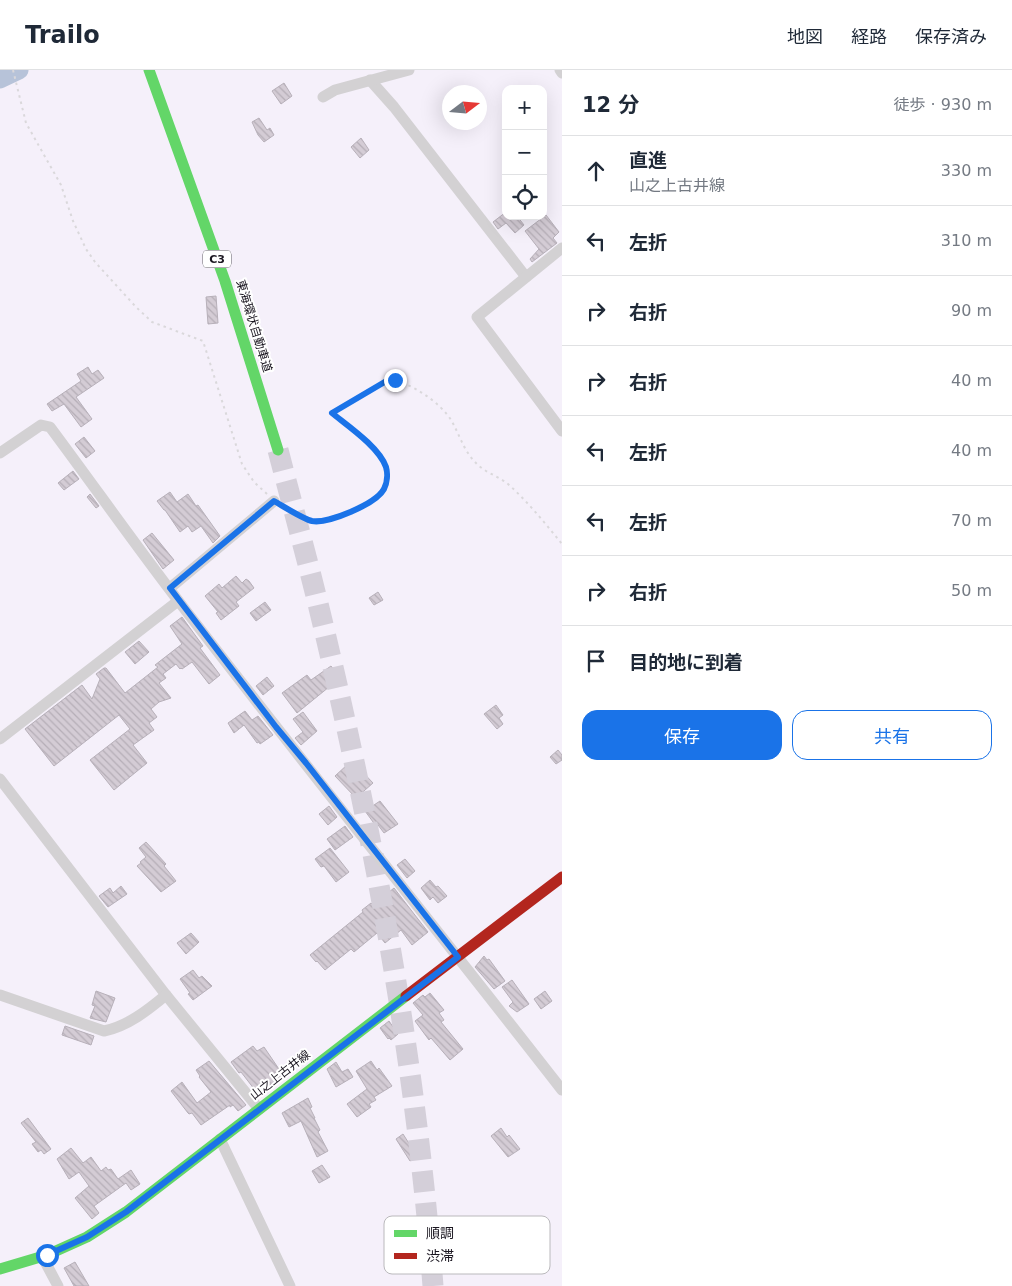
<!DOCTYPE html>
<html lang="ja">
<meta charset="utf-8">
<style>
:root{--surface:#fff;--page:#f2f2f3;--text:#1f2937;--muted:#747a83;--line:#e0e1e3;--accent:#1a73e8}
body{margin:0;font-family:"DejaVu Sans","Noto Sans JP",sans-serif;background:var(--page);color:var(--text)}
.controls{position:absolute;right:15px;top:15px;display:grid;overflow:hidden;border-radius:10px;box-shadow:0 5px 20px #0002}
.controls button{width:45px;height:45px;display:grid;place-items:center;padding:0;border:0;border-bottom:1px solid var(--line);background:var(--surface);color:var(--text);font:25px sans-serif}
.compass{position:absolute;left:442px;top:15px;width:45px;height:45px;border-radius:50%;background:var(--surface);box-shadow:0 5px 20px #0002;rotate:74deg}
.stop{position:absolute;width:15px;height:15px;margin:-11px;border:4px solid #1a73e8;border-radius:50%;background:#fff}
.stop.end{background:#1a73e8;border-color:#fff;box-shadow:0 1px 5px #0008}
.list{margin:0;padding:0;list-style:none}
h2{display:flex;justify-content:space-between;align-items:center;height:65px;margin:0;padding:0 20px;font-size:21px}
h2 small{font-size:16px;font-weight:400;color:var(--muted)}
.list li{display:grid;grid-template-columns:32px 1fr auto;gap:15px;align-items:center;box-sizing:border-box;height:70px;padding:0 20px;border-top:1px solid var(--line)}
.list b{display:block;font-size:19px;white-space:nowrap}
.list p{margin:0;font-size:16px;white-space:nowrap;color:var(--muted)}
.list em{font-size:16px;font-style:normal;color:var(--muted)}
.actions{display:flex;gap:10px;padding:15px 20px}
.actions a{flex:1;padding:11px 0;border:1px solid var(--accent);border-radius:15px;text-align:center;font-size:18px;color:var(--accent)}
.actions .main{background:var(--accent);color:#fff}
.icon{flex:none;width:28px;height:28px;fill:none;stroke:currentColor;stroke-width:2;stroke-linecap:round;stroke-linejoin:round}
.map{position:relative;flex:none;width:562px;height:1216px;overflow:hidden}
header{display:flex;align-items:center;gap:30px;box-sizing:border-box;height:70px;padding:0 25px;background:var(--surface);border-bottom:1px solid var(--line)}
header strong{font-size:24px}
nav{display:flex;gap:28px;margin-inline-start:auto;font-size:18px}
main{display:flex}
aside{flex:1;background:var(--surface)}
.map>svg:first-child{display:block}
</style>
<header>
<strong>Trailo</strong>
<nav><a>地図</a><a>経路</a><a>保存済み</a></nav>
</header>
<main>
<div class="map">
<svg width="562" height="1216" viewBox="0 0 562 1216">
<defs>
<pattern id="building-back-hatch" width="6" height="6" patternUnits="userSpaceOnUse" patternTransform="scale(1.25)"><rect width="6" height="6" fill="#d4ccd5"/><path d="M-1 5l2 2M0 0l6 6M5-1l2 2" fill="none" stroke="#b5aeb7"/></pattern>
</defs>
<rect width="100%" height="100%" fill="#f5f0fa"/>
<g fill="none" stroke-linecap="round" stroke-linejoin="round">
<path stroke="#b7c3d9" stroke-width="19" d="M0,9L19,0"/>
</g>
<g fill="url(#building-back-hatch)" stroke="#b7b0b9">
<path d="M284,13L292,26L281,34L272,21Z"/>
<path d="M259,48L267,60L270,58L274,65L264,72L258,65L252,52Z"/>
<path d="M361,68L369,80L360,88L351,77Z"/>
<path d="M506,142V146H517L524,155L515,163L506,153L498,159L493,152Z"/>
<path d="M546,145L559,162L553,168L557,173L532,192L530,189L539,179L525,161Z"/>
<path d="M216,226L218,253L208,254L206,227Z"/>
<path d="M88,297L92,304L98,300L104,308L76,327L92,349L81,357L64,334L52,341L47,334L81,311L77,304Z"/>
<path d="M84,367L95,381L86,388L75,374Z"/>
<path d="M73,401L79,409L64,420L58,413Z"/>
<path d="M170,422L177,432L188,424L196,436L198,435L220,466L213,473L201,456L192,462L188,456L180,462L165,440H164L157,431Z"/>
<path d="M90,424L99,436L96,438L87,427Z"/>
<path d="M152,463L174,490L163,499L143,470Z"/>
<path d="M236,506L242,513L246,509L249,511L254,518L236,532L239,536L221,550L216,543L218,542L205,526L219,514L222,518Z"/>
<path d="M378,522L383,530L374,535L369,528Z"/>
<path d="M265,532L271,540L256,551L250,543Z"/>
<path d="M182,547L203,576L200,578L220,605L209,614L192,592L182,599L181,598L180,599L176,594L163,604L166,608L159,613L171,628L159,632L151,639L157,647L149,653L154,660L133,675L147,693L114,720L90,690L130,659L119,645L54,696L25,659L82,615L92,629L100,609L96,604L104,598H106L125,623L158,597L155,595L182,574L170,556Z"/>
<path d="M139,571L149,582L135,594L125,582Z"/>
<path d="M331,596L340,608L297,643L282,623L307,605L311,610Z"/>
<path d="M267,607L274,616L263,625L256,616Z"/>
<path d="M496,635L503,645L499,648L503,654L497,659L484,644Z"/>
<path d="M245,641L252,650L258,646L273,665L260,674L259,672L257,673L244,655L234,663L228,653Z"/>
<path d="M303,642L317,661L301,675L295,668L303,662L293,649Z"/>
<path d="M558,680L562,685V690L556,694L550,687Z"/>
<path d="M348,694L352,699L356,695L373,713L356,728L335,706Z"/>
<path d="M380,731L398,754L384,763L378,755L376,756L365,741Z"/>
<path d="M329,736L337,747L328,755L319,744Z"/>
<path d="M345,756L353,767L335,780L327,769Z"/>
<path d="M146,772L166,794L164,796L176,811L161,822L137,796L141,793L140,792L146,787L139,778Z"/>
<path d="M330,778L349,802L336,812L324,796L321,797L315,789Z"/>
<path d="M405,789L415,801L407,808L397,795Z"/>
<path d="M430,810L436,817L438,816L447,826L438,833L433,827L430,830L421,818Z"/>
<path d="M121,816L127,824L108,837L99,826L110,818L113,823Z"/>
<path d="M394,818L428,862L412,875L401,860L385,873L377,863L354,882L351,879L325,900L317,891L316,892L310,885L363,842L362,840L371,833L373,835Z"/>
<path d="M191,863L199,872L186,884L177,873Z"/>
<path d="M484,886L487,890L489,889L505,911L494,919L475,897Z"/>
<path d="M193,900L199,908L202,906L212,916L193,930L188,924L190,923L180,909Z"/>
<path d="M512,910L529,934L517,942L509,936L513,932L502,917Z"/>
<path d="M96,921L115,928L106,952L90,948L95,936L92,935Z"/>
<path d="M545,921L552,931L541,939L534,929Z"/>
<path d="M430,923L444,940L439,943L444,950L441,952L463,979L450,990L431,968L429,970L415,951L423,945L413,933L423,925L425,927Z"/>
<path d="M389,951L398,964L391,970L389,968L388,969L380,958Z"/>
<path d="M65,956L94,966L91,975L62,965Z"/>
<path d="M253,976L257,981L264,977L283,1005L258,1024L241,1002L239,1003L231,992Z"/>
<path d="M209,991L246,1035L238,1041L233,1035L230,1037V1035L201,1055L192,1043L189,1044L188,1043L171,1021L182,1012L197,1033L211,1022L199,1007L200,1006L196,1000Z"/>
<path d="M371,991L377,1000L379,998L392,1016L374,1027L376,1030L369,1034L371,1037L357,1047L347,1034L367,1019L356,1001Z"/>
<path d="M336,992L342,1002L348,999L353,1007L336,1017L327,999Z"/>
<path d="M308,1028L312,1037L310,1038L315,1048H314L320,1060L318,1062L328,1081L317,1087L301,1051L289,1057L282,1043Z"/>
<path d="M28,1048L51,1079L44,1084L41,1080L38,1082L32,1074L36,1072L21,1053Z"/>
<path d="M501,1058L507,1067L509,1065L520,1079L508,1087L491,1066Z"/>
<path d="M403,1064L417,1086L410,1091L396,1069Z"/>
<path d="M71,1078L83,1093L91,1087L101,1101L106,1097L108,1100L111,1099L118,1109L131,1100L140,1114L131,1120L126,1113L94,1136L99,1143L92,1149L75,1128L89,1116L79,1102L69,1109L57,1089Z"/>
<path d="M322,1095L330,1107L319,1113L312,1101Z"/>
<path d="M75,1192L89,1216H74L64,1198Z"/>
</g>
<g fill="none" stroke-linecap="round" stroke-linejoin="round">
<path stroke="#d4cfd9" stroke-width="21" stroke-dasharray="21 11" stroke-linecap="butt" d="M278,380C292,434 307,488 320,542C373,763 416,989 433,1216"/>
<g stroke="#dad8db" stroke-width="2" stroke-dasharray="2.5 4" stroke-linecap="butt">
<path d="M13,0L26,53L61,115L73,151L86,179L95,192L136,237L152,252L203,271L242,394L254,412L267,424"/>
<path d="M283,435C292,440 305,450 314,450C340,451 395,430 386,397C380,377 348,356 332,343L388,310C408,310 441,333 451,350C460,365 463,380 476,393C484,402 498,406 508,414C528,432 545,453 562,474"/>
</g>
<g stroke="#d3d1d3" stroke-width="11">
<path d="M560,0L562,3"/>
<path d="M370,10L394,37L526,207"/>
<path d="M323,27L335,20L409,0"/>
<path d="M562,178L477,247L562,361"/>
<path d="M0,383L41,355L50,357C94,416 136,476 180,533C306,697 435,857 562,1020"/>
<path d="M170,518L274,431"/>
<path d="M0,669L178,531"/>
<path d="M0,709L166,925L259,1039"/>
<path d="M0,925L104,961C128,956 148,940 166,925"/>
<path d="M220,1069L290,1216"/>
<path d="M42,1186L58,1216"/>
</g>
<g stroke="#63d668" stroke-width="11">
<path d="M149,0L225,211L278,380"/>
<path d="M0,1199L47,1185L87,1167L126,1142L406,926"/>
</g>
<path stroke="#b3261e" stroke-width="11" d="M406,926L562,807"/>
</g>
<g fill="none" stroke-linecap="round" stroke-linejoin="round">
<path stroke="#1a73e8" stroke-width="6" d="M47,1185L87,1167L126,1142L458,887L306,693L276,657L170,518L274,431C283,436 303,449 312,451C328,454 376,434 384,419C387,413 388,404 386,397C379,377 348,356 332,343L388,310H395"/>
</g>
<g text-anchor="middle" dominant-baseline="central" stroke-width="4" stroke-linejoin="round" paint-order="stroke">
<rect fill="#fff" stroke="#5f5c63" stroke-width="1" x="203" y="180.5" width="28" height="17" rx="4"/>
<g font-size="11" font-weight="bold" fill="#1a1620">
<text x="217" y="189">C3</text>
</g>
<g font-size="12" fill="#1a1620" stroke="#fff">
<text transform="translate(254 256) rotate(73)">東海環状自動車道</text>
<text transform="translate(280 1005) rotate(-38)">山之上古井線</text>
</g>
</g>
<rect x="384" y="1146" width="166" height="58" rx="8" fill="#fff" stroke="#bab9bc" stroke-width="1"/>
<rect x="394" y="1160" width="23" height="7" fill="#63d668"/>
<rect x="394" y="1183" width="23" height="6" fill="#b3261e"/>
<g font-size="14" fill="#1a1620">
<text x="426" y="1168">順調</text>
<text x="426" y="1191">渋滞</text>
</g>
</svg>
<div class="controls">
<button>+</button>
<button>−</button>
<button><svg class="icon" aria-label="locate" viewBox="0 0 24 24"><circle cx="12" cy="12" r="6"/><path d="M12 2v4M12 18v4M2 12h4M18 12h4"/></svg></button>
</div>
<svg class="compass" viewBox="-18 -18 36 36"><path d="M0-13l5 13h-10z" fill="#e53935"/><path d="M0 13l5-13h-10z" fill="#747a83"/></svg>
<div class="stop" style="left:47px;top:1185px"></div>
<div class="stop end" style="left:395px;top:310px"></div>
</div>
<aside>
<h2>12 分<small>徒歩 · 930 m</small></h2>
<ul class="list">
<li><svg class="icon" aria-label="ahead" viewBox="0 0 24 24"><path d="M12 20V5M6 11l6-6 6 6"/></svg><div><b>直進</b><p>山之上古井線</p></div><em>330 m</em></li>
<li><svg class="icon" aria-label="left" viewBox="0 0 24 24"><path d="M17 20v-9H6M10 6l-5 5 5 5"/></svg><div><b>左折</b></div><em>310 m</em></li>
<li><svg class="icon" aria-label="right" viewBox="0 0 24 24"><path d="M7 20v-9h11M14 6l5 5-5 5"/></svg><div><b>右折</b></div><em>90 m</em></li>
<li><svg class="icon" aria-label="right" viewBox="0 0 24 24"><path d="M7 20v-9h11M14 6l5 5-5 5"/></svg><div><b>右折</b></div><em>40 m</em></li>
<li><svg class="icon" aria-label="left" viewBox="0 0 24 24"><path d="M17 20v-9H6M10 6l-5 5 5 5"/></svg><div><b>左折</b></div><em>40 m</em></li>
<li><svg class="icon" aria-label="left" viewBox="0 0 24 24"><path d="M17 20v-9H6M10 6l-5 5 5 5"/></svg><div><b>左折</b></div><em>70 m</em></li>
<li><svg class="icon" aria-label="right" viewBox="0 0 24 24"><path d="M7 20v-9h11M14 6l5 5-5 5"/></svg><div><b>右折</b></div><em>50 m</em></li>
<li><svg class="icon" aria-label="arrive" viewBox="0 0 24 24"><path d="M6 21V4h12l-3 4 3 4H6"/></svg><div><b>目的地に到着</b></div></li>
</ul>
<div class="actions"><a class="main">保存</a><a>共有</a></div>
</aside>
</main>
